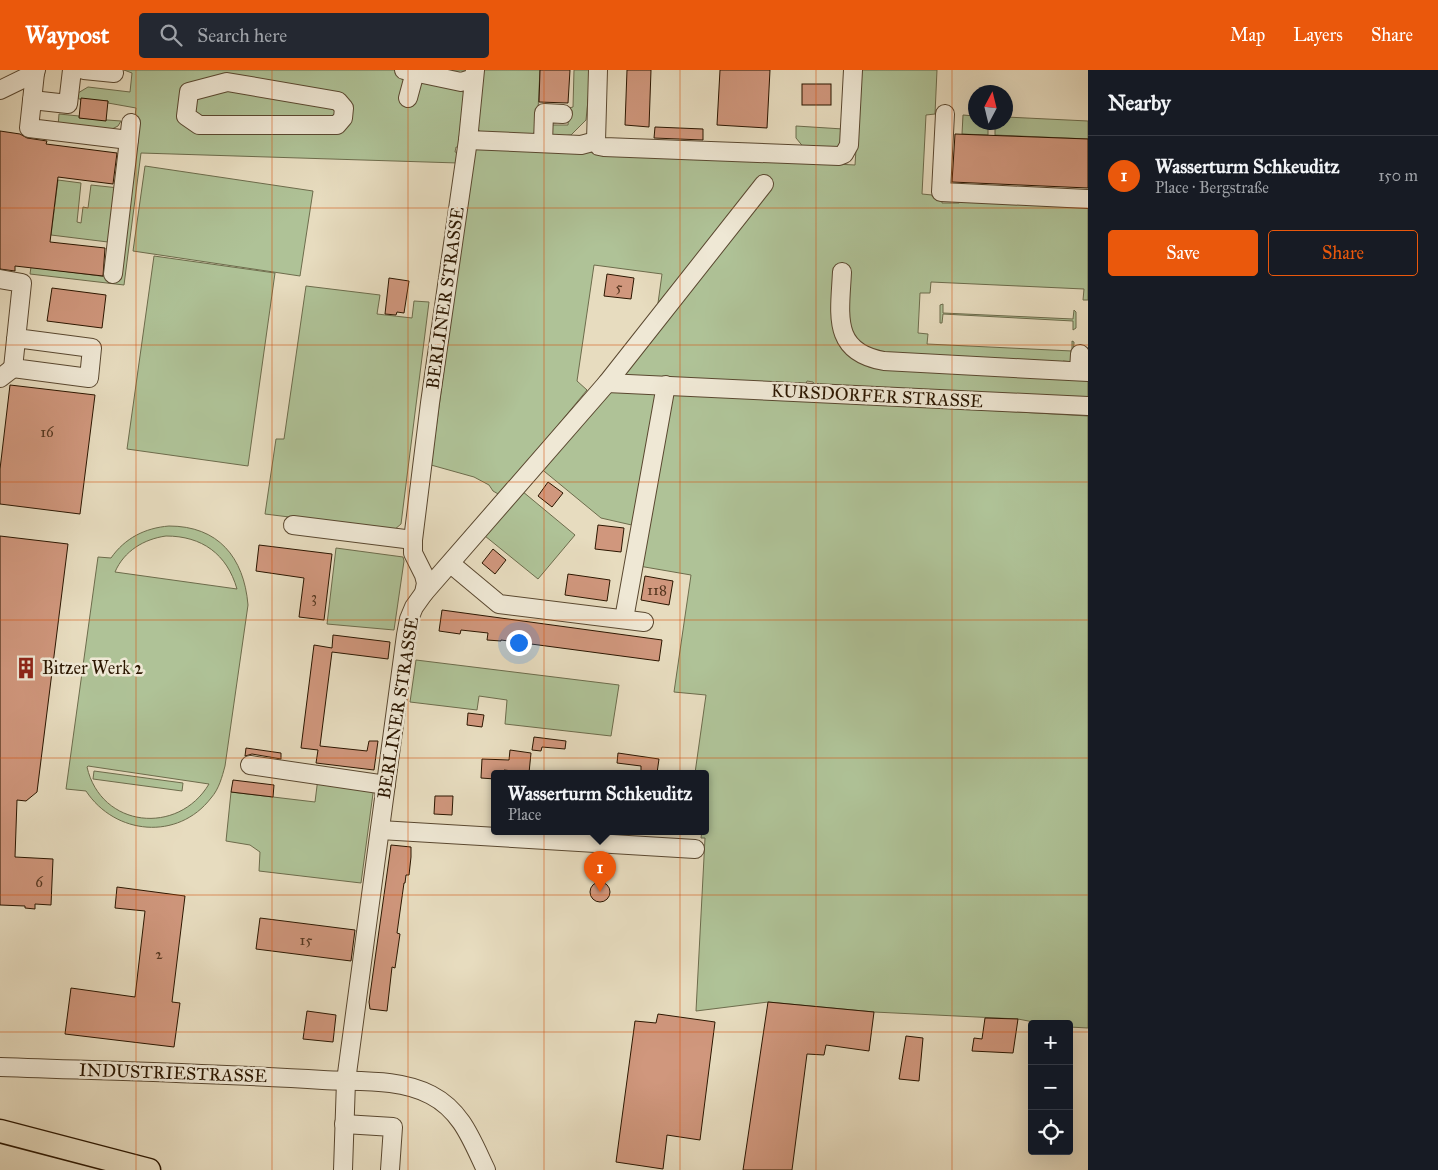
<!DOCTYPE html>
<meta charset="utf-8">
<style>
:root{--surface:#171b24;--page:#242831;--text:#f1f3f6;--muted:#9ea1a6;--line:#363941;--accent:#ea580c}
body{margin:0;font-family:"IM FELL Great Primer",serif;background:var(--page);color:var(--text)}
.controls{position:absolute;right:15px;bottom:15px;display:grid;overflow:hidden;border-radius:5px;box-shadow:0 5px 20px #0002}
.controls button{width:45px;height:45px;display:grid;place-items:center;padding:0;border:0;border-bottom:1px solid var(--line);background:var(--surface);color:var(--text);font:25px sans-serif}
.compass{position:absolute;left:968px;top:15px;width:45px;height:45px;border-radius:50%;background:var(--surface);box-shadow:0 5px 20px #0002;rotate:7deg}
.you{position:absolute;left:518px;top:572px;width:18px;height:18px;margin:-12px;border:4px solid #fff;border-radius:50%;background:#1a73e8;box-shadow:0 0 0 8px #1a73e833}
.badge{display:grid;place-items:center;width:32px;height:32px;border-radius:50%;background:var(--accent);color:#fff;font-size:16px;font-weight:700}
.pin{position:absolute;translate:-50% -41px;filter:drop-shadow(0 1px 2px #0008)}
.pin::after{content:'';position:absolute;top:26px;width:18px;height:15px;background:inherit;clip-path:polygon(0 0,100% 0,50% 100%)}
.popup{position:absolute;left:491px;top:700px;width:218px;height:65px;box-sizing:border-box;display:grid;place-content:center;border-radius:5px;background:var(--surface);filter:drop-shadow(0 1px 4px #0005);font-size:16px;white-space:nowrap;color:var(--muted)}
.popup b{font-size:19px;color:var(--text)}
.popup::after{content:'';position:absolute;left:50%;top:100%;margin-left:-10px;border:10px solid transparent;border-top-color:var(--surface)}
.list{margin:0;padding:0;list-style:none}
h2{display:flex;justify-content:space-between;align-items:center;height:65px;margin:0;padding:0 20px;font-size:21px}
h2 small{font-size:16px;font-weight:400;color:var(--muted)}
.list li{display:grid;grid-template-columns:32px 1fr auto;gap:15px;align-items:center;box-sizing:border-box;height:80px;padding:0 20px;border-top:1px solid var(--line)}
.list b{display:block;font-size:19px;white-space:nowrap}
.list p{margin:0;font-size:16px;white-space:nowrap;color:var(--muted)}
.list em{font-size:16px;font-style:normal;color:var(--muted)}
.actions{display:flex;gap:10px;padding:15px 20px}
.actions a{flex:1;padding:11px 0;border:1px solid var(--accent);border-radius:5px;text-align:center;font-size:18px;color:var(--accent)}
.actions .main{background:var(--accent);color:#fff}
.icon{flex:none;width:28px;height:28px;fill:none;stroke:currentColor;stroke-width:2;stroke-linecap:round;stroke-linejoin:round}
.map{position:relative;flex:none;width:1088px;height:1100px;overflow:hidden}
header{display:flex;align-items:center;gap:30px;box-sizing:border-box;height:70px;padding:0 25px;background:var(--accent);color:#fff}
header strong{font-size:24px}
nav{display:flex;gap:28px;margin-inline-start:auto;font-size:18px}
.search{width:350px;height:45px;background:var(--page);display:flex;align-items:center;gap:12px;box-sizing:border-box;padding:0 18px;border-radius:5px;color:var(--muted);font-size:19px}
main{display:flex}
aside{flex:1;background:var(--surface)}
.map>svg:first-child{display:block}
</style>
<header>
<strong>Waypost</strong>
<div class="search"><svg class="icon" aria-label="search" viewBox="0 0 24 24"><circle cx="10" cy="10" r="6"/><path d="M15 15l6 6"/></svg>Search here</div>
<nav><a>Map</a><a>Layers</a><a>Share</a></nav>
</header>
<main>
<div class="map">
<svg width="1088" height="1100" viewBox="0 0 1088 1100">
<rect width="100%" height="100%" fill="#e7dcbf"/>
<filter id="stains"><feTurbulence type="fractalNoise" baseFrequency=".004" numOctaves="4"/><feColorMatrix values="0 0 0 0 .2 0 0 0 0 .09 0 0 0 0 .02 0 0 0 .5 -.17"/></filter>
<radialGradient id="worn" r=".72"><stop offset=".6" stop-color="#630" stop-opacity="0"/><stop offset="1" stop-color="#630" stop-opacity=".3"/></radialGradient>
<g fill="#afc297" stroke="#6d6c4c" fill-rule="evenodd">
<path d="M124,0H467L455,17L463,22L467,27L460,78L456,77L455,82L459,83L458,93L141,83L124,215L30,204L31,197L116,208L136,38L108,33V31L81,30L78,28V23L88,17L130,22L132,3Z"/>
<path d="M481,0H540L537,60L531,65L481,62L477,59Z"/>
<path d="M574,0H591L586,50L571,65L552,67L549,55H568L569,38L573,37Z"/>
<path d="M861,0H937L935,44L926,45L922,124L942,126V133H959L960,127L1088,132V230H1083L1084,219L931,212L930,223H920L918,263L928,264L927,274L1072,281V271L1074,272L1073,292L1063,291L1062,294L876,283L854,269L835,202L854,288L869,297L1088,310V332L817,318L813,312L807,311L804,319L630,309L618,301L759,112L658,233L662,204L594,195L577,311L587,320L500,425L493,421L489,415L474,407L431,395L474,80L477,78L485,77L855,95Z"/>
<path d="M59,44L79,46L80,48L121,51L118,56L108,61L58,56Z"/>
<path d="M963,45L975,46L976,52L988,53V65L962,64Z"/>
<path d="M1006,47L1088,51V69L995,65V53H994L1006,52Z"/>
<path d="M796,56L843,59L839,77L834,79H805L796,68Z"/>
<path d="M145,96L313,121L300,206L133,181Z"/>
<path d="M58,110L81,113L77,152L81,153L83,137L88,138L91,115L119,118L108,172L51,165Z"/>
<path d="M154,186L275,203L248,396L127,379Z"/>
<path d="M306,216L380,225L377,244L412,248L414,231L429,232L401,454L394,460L265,444L276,369H284Z"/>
<path d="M943,234V243L1073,249L1074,240L1076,242V258L1073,260V251L943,244L942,253H940V235Z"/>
<path d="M604,320L656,321L659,325L636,456L601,448L539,397Z"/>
<path d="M671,322L1088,346V958L1069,957V954H1044L1018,949L874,942L768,932L696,941L705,768H701L702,761H705V703H695L706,625L674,622L691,505L639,496Z"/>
<path d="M522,421L575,465L538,509L485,466Z"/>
<path d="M169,456C218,456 244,487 248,535L225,696C222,707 219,719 211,728C178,771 115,765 86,721L66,719L98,487L111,488C125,468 145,458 169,456ZM166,466C202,466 227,484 237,519L115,502C124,481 144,469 166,466ZM87,697L88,696L209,714C178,766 101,758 87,697Z"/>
<path d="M336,478L403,487L404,491L394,560L327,554Z"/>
<path d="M416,590L619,615L611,666L505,654L507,630L479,626L477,640L410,632Z"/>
<path d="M94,701L183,713L182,721L93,709Z"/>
<path d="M318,708L374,716L361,813L259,801L260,782L250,775L226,771L231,722L315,732Z"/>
</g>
<g fill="#d0977d" stroke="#2b1600">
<path d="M540,0H570L568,33L539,32Z"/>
<path d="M627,0H651L649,57L625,55Z"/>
<path d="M720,0H770L767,58L717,55Z"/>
<rect x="802" y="14" width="29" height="21"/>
<path d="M81,28L108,31L106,51L79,48Z"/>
<path d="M655,57L703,59V70L654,68Z"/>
<path d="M0,61L20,64L27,68L47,71L46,74L117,83L113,114L58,107L50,172L105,178L103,206L15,196V201L0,199Z"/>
<path d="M955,64L1088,69V118L952,112Z"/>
<path d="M607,204L634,208L631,229L604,226Z"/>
<path d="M389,208L409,211L404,243L397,242L396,245L385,244Z"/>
<path d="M52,218L106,225L102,258L47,251Z"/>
<path d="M10,315L95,325L80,444L0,434V399Z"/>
<path d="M548,412L563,423L552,437L538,426Z"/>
<path d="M598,455L624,458L621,482L595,479Z"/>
<path d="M0,466L68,474L37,722L26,731L17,730L15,787L53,789L51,835L35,834V839L25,838V836L0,835Z"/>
<path d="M259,475L332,484L324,550L299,547L304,508L256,501Z"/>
<path d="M493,479L506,490L495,504L482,493Z"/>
<path d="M568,504L610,510L607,531L565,525Z"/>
<path d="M645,506L673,511L669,535L641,530Z"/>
<path d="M442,540L662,570L659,591L501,570V571L487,570L488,563L461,560L460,564L439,561Z"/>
<path d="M333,565L390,572L388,589L332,582L320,676L367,681L369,671H378L374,700L316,693L318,680L301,678L314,575L332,578Z"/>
<path d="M468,643L484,645L482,657L467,655Z"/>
<path d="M534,667L566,671L565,679L542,677L541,681L532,680Z"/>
<path d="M246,678L281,683V689L252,684L245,686Z"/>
<path d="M510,680L531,683L529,703L504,700V703H495V709L481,708L482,689L509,690Z"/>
<path d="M618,683L659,689L657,703H641V696L617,693Z"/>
<path d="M233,710L274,715L273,727L231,722Z"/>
<path d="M435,726H453L452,745L434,744Z"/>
<path d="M391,775L411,777V787L409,805H406L405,813H404L397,863L400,864L395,898L392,897L387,941L370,939L369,932Z"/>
<circle cx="600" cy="822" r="10"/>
<path d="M117,817L185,826L172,932L180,933L174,977L65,964L71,918L135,927L145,841L115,838Z"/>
<path d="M260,848L355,860L351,891L256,879Z"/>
<path d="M768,932L874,942L869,981L826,975L824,985L807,984L792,1100H743Z"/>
<path d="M307,941L336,945L333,972L303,969Z"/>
<path d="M658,944L715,952L700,1070L667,1065L663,1099L616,1092L635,951L656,953Z"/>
<path d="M985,948L1018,949L1013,983L972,981L974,968L982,969Z"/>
<path d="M906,966L923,968L919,1011L899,1009Z"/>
</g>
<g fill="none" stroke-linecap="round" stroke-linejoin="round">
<g stroke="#5a4830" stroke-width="20">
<g id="minor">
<path d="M84,0L114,3"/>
<path d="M404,0L461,12L474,8"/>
<path d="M35,3L29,58L129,70"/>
<path d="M227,12L338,31L344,38L343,48L337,55H199L186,46L189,22Z"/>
<path d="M0,20L35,3L36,0"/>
<path d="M408,28L415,2"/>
<path d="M32,30L68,34L72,0"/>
<path d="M945,44L941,122L1088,129"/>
<path d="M468,70L581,75L596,71L599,76L604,77L839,86L844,84L849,75L853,0"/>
<path d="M596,71L598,0"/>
<path d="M543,73L544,43L563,44"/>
<path d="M842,202C840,244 831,282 884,291L1088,302"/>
<path d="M113,204L131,53"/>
<path d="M0,209L22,213L13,298L89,308L92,278L16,268"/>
<path d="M1079,301L1080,284"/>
<path d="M0,308L13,298"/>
<path d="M607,313L1088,336"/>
<path d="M293,455L413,470"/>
<path d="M451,494L499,534L644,552"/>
<path d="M424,523L607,313L764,114"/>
<path d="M624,549L666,315"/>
<path d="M250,695L386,715"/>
<path d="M380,760L695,779"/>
<path d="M0,997C108,1001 215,1003 323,1010C358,1012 399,1008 431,1025C462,1041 472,1071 486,1100"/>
<path d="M344,1054L393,1057L390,1100"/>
<path d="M343,1100L346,1011L406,565L409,549L414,537L424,523L426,513L424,505L413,483V470L430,333L468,70L475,0"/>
</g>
</g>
<g stroke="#2b1600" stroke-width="25">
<path id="major" d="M0,1061L149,1100"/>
</g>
<use href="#minor" stroke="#efe8d5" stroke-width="18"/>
<use href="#major" stroke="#e7dcbf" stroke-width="22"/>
</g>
<path fill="none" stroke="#d5520b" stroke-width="1" stroke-opacity="0.55" d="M136,0V1100M272,0V1100M408,0V1100M544,0V1100M680,0V1100M816,0V1100M952,0V1100M0,138H1088M0,275H1088M0,412H1088M0,550H1088M0,688H1088M0,825H1088M0,962H1032M1069,962H1088"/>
<defs>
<g id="building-bare" transform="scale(1.725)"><path d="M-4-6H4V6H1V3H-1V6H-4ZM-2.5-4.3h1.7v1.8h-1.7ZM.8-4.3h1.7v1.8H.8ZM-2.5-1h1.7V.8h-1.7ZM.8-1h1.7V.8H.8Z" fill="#8f2418" stroke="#efe8d5" stroke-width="2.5" paint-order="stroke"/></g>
</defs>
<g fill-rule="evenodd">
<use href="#building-bare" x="26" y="598"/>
</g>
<g text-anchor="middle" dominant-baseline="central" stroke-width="5" stroke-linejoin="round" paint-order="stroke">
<g font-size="15" fill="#54361f">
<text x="619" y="217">5</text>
<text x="47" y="362">16</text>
<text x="657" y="520">118</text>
<text x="314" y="527">3</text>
<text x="39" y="812">6</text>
<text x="306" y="870">15</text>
<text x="159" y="884">2</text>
</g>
<g font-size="18" fill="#2b1600" stroke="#efe8d5">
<text transform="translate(445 228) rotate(-82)">BERLINER STRASSE</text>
<text transform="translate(877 326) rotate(3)">KURSDORFER STRASSE</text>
<text transform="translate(398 638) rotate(-81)">BERLINER STRASSE</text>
<text transform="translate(173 1003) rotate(2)">INDUSTRIESTRASSE</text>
</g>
<g font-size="18" fill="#2b1600" stroke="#efe8d5" text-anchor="start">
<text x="42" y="598">Bitzer Werk 2</text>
</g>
</g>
<rect width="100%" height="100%" filter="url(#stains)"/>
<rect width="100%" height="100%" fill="url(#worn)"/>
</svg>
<div class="controls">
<button>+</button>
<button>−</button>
<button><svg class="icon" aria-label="locate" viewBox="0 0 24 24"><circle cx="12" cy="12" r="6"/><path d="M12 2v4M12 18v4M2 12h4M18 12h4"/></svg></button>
</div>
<svg class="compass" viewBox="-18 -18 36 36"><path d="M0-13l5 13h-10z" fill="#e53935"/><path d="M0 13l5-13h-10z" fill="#9ea1a6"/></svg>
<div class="you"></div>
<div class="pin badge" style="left:600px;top:822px">1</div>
<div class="popup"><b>Wasserturm Schkeuditz</b>Place</div>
</div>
<aside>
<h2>Nearby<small></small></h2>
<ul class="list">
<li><span class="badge">1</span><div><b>Wasserturm Schkeuditz</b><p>Place · Bergstraße</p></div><em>150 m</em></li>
</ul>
<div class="actions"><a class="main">Save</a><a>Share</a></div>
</aside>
</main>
